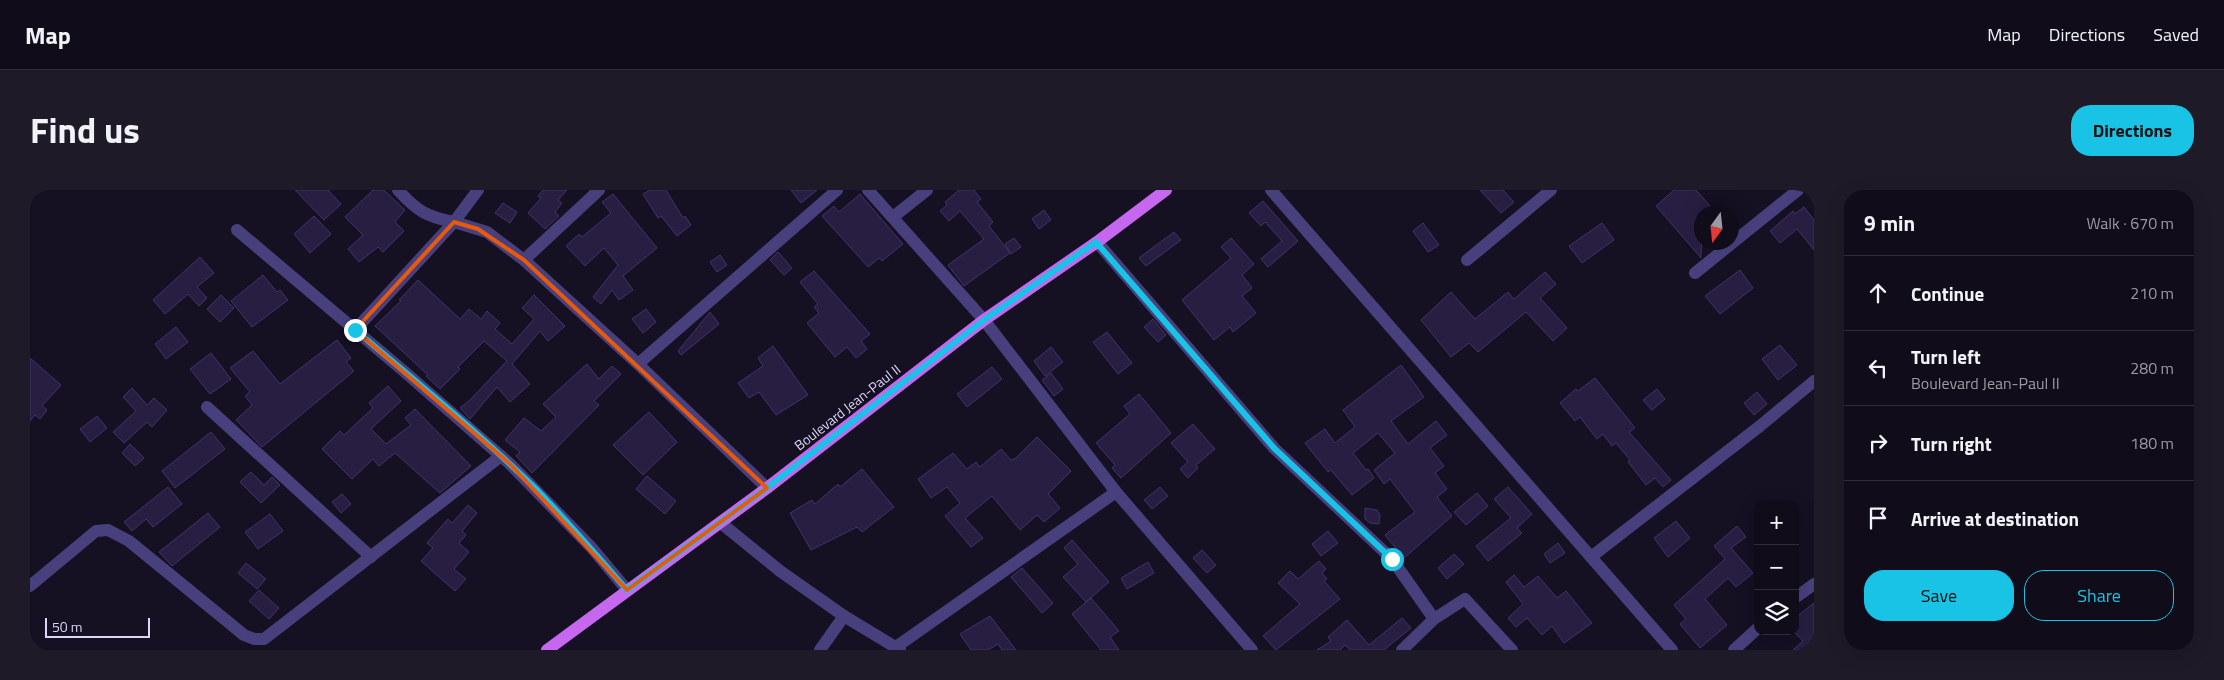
<!DOCTYPE html>
<meta charset="utf-8">
<style>
:root{--surface:#100c1a;--page:#1e1a27;--text:#f1f3f6;--muted:#9c9ba2;--line:#302c39;--accent:#18c3e5}
body{margin:0;font-family:"Titillium Web",sans-serif;background:var(--page);color:var(--text)}
.controls{position:absolute;right:15px;bottom:15px;display:grid;overflow:hidden;border-radius:10px;box-shadow:0 5px 20px #0002}
.controls button{width:45px;height:45px;display:grid;place-items:center;padding:0;border:0;border-bottom:1px solid var(--line);background:var(--surface);color:var(--text);font:25px sans-serif}
.compass{position:absolute;left:1664px;top:15px;width:45px;height:45px;border-radius:50%;background:var(--surface);box-shadow:0 5px 20px #0002;rotate:195deg}
.scale{position:absolute;left:15px;bottom:12px;width:105px;box-sizing:border-box;padding-left:5px;border:2px solid #ddd6fb;border-top:0;font-size:14px;line-height:18px;white-space:nowrap;color:#ddd6fb;-webkit-text-stroke:4px #151022;paint-order:stroke}
.stop{position:absolute;width:15px;height:15px;margin:-11px;border:4px solid #18c3e5;border-radius:50%;background:#fff}
.stop.end{background:#18c3e5;border-color:#fff;box-shadow:0 1px 5px #0008}
.list{margin:0;padding:0;list-style:none}
h2{display:flex;justify-content:space-between;align-items:center;height:65px;margin:0;padding:0 20px;font-size:21px}
h2 small{font-size:16px;font-weight:400;color:var(--muted)}
.list li{display:grid;grid-template-columns:32px 1fr auto;gap:15px;align-items:center;box-sizing:border-box;height:75px;padding:0 20px;border-top:1px solid var(--line)}
.list b{display:block;font-size:19px;white-space:nowrap}
.list p{margin:0;font-size:16px;white-space:nowrap;color:var(--muted)}
.list em{font-size:16px;font-style:normal;color:var(--muted)}
.actions{display:flex;gap:10px;padding:15px 20px}
.actions a{flex:1;padding:11px 0;border:1px solid var(--accent);border-radius:20px;text-align:center;font-size:18px;color:var(--accent)}
.actions .main{background:var(--accent);color:#111}
.icon{flex:none;width:28px;height:28px;fill:none;stroke:currentColor;stroke-width:2;stroke-linecap:round;stroke-linejoin:round}
.map{position:relative;flex:none;width:1784px;height:460px;overflow:hidden;border-radius:20px}
header{display:flex;align-items:center;gap:30px;box-sizing:border-box;height:70px;padding:0 25px;background:var(--surface);border-bottom:1px solid var(--line)}
header strong{font-size:24px}
nav{display:flex;gap:28px;margin-inline-start:auto;font-size:18px}
.intro{display:flex;align-items:center;justify-content:space-between;box-sizing:border-box;height:120px;padding:0 30px}
h1{margin:0;font-size:35px}
.button{padding:12px 22px;border-radius:20px;background:var(--accent);color:#111;font-size:18px;font-weight:700}
main{display:flex;gap:30px;padding:0 30px}
aside{flex:1;background:var(--surface);border-radius:20px;box-shadow:0 5px 20px #0002}
.map>svg:first-child{display:block}
</style>
<header>
<strong>Map</strong>
<nav><a>Map</a><a>Directions</a><a>Saved</a></nav>
</header>
<div class="intro"><h1>Find us</h1><a class="button">Directions</a></div>
<main>
<div class="map">
<svg width="1784" height="460" viewBox="0 0 1784 460">
<rect width="100%" height="100%" fill="#151022"/>
<g fill="#281e41" stroke="#42336b">
<path d="M265,0H298L311,14L294,30Z"/>
<path d="M343,0H354L375,20L365,32L374,41L353,62L348,57L329,72L318,59L333,45L315,27Z"/>
<path d="M513,0H537L528,10L532,13L525,22L529,26L515,39L498,23L511,8L508,6Z"/>
<path d="M620,0H636L653,28L655,26L661,35L647,46L631,26L628,28L613,4Z"/>
<path d="M761,0H787L771,13Z"/>
<path d="M929,0H944L951,9L947,12L963,32L959,36L980,63L934,96L918,75L954,49L930,21L919,31L910,21L917,15L915,12Z"/>
<path d="M1450,0H1473L1484,12L1471,23Z"/>
<path d="M1644,0H1666L1680,16L1672,22L1671,68L1626,16Z"/>
<path d="M583,4L627,58L593,86L603,100L589,110L582,100L571,114L563,107L588,75L574,58L555,76L536,56L549,44L552,47L581,23L572,12Z"/>
<path d="M830,4L873,54L852,71L849,68L838,77L792,26L804,16L809,22Z"/>
<path d="M1233,11L1268,51L1238,77L1231,69L1252,51L1235,32L1231,36L1219,23Z"/>
<path d="M473,13L487,22L480,33L465,23Z"/>
<path d="M1774,17L1784,30V60L1767,39L1750,53L1740,41L1763,21L1765,24Z"/>
<path d="M1014,20L1021,30L1009,39L1002,29Z"/>
<path d="M284,26L301,44L280,63L264,44Z"/>
<path d="M1393,33L1409,55L1398,62L1383,41Z"/>
<path d="M1572,33L1584,50L1552,73L1539,56Z"/>
<path d="M1144,42L1151,50L1116,76L1109,68Z"/>
<path d="M984,48L991,57L981,64L975,54Z"/>
<path d="M1201,48L1224,74L1212,85L1222,98L1212,106L1226,123L1203,142L1200,137L1184,150L1152,110L1201,68L1191,57Z"/>
<path d="M748,62L762,78L754,85L740,70Z"/>
<path d="M690,65L697,75L687,82L680,72Z"/>
<path d="M170,67L184,83L167,97L177,108L169,116L158,104L135,124L123,110Z"/>
<path d="M1710,80L1723,98L1690,124L1675,106Z"/>
<path d="M784,81L840,144L831,151L837,159L826,168L817,157L805,167L777,133L789,123L784,117L788,114L770,92Z"/>
<path d="M1515,82L1526,94L1510,108L1537,138L1523,151L1496,122L1448,162L1439,153L1421,167L1391,130L1421,102L1445,129L1478,102L1484,109Z"/>
<path d="M233,85L247,102L250,100L258,110L222,137L201,111Z"/>
<path d="M388,90L430,129L439,119L451,129L457,121L470,133L465,139L482,154L504,129L492,118L504,105L535,136L518,151L510,141L482,174L500,194L480,212L467,197L440,229L430,218L440,210L477,171L454,151L428,177L430,179L410,199L396,186L398,185L345,136L371,111L369,110Z"/>
<path d="M191,105L204,118L190,132L177,119Z"/>
<path d="M616,119L626,132L613,143L602,129Z"/>
<path d="M680,122L689,134L651,165L648,161Z"/>
<path d="M1123,129L1136,145L1128,152L1114,137Z"/>
<path d="M146,137L158,152L136,169L125,154Z"/>
<path d="M1077,142L1102,173L1088,184L1063,152Z"/>
<path d="M307,150L321,168L316,172L324,181L232,257L206,230L222,215L215,206L220,202L200,178L223,161L250,194Z"/>
<path d="M1750,155L1767,175L1748,190L1732,169Z"/>
<path d="M743,156L778,205L746,225L729,202L719,208L708,193L733,176L728,168Z"/>
<path d="M1021,157L1033,172L1015,186L1004,171Z"/>
<path d="M181,163L201,189L180,204L160,179Z"/>
<path d="M0,168L31,195L12,216L17,220L10,229L5,225L0,231Z"/>
<path d="M557,174L569,189L582,176L591,184L564,211L569,215L502,283L486,266L490,262L475,250L494,228L511,241L526,227L513,214Z"/>
<path d="M1371,175L1394,207L1361,231L1378,254L1406,231L1417,245L1400,258L1414,276L1405,283L1417,299L1407,307L1422,326L1374,368L1355,345L1385,322L1360,289L1354,294L1344,280L1365,263L1348,243L1323,263L1336,280L1338,279L1344,288L1322,305L1301,280L1298,282L1275,253L1295,239L1305,253L1325,237L1313,220Z"/>
<path d="M962,177L972,189L937,217L927,204Z"/>
<path d="M1021,183L1033,199L1024,206L1012,190Z"/>
<path d="M1565,188L1605,238L1599,242L1641,290L1633,297L1625,288L1616,295L1598,272L1600,270L1586,253L1582,256L1573,244L1567,249L1550,227L1545,231L1530,213L1546,199L1548,201Z"/>
<path d="M358,196L371,211L341,239L356,254L381,235L375,228L385,219L441,276L410,303L365,263L349,276L343,269L322,289L292,259L310,241L314,245L343,218L339,213Z"/>
<path d="M102,198L117,215L124,208L137,220L122,237L117,232L94,253L83,242L106,221L93,207Z"/>
<path d="M1627,199L1635,209L1622,220L1613,210Z"/>
<path d="M1727,202L1737,214L1724,225L1714,213Z"/>
<path d="M1109,204L1141,243L1091,288L1082,278L1085,275L1066,253L1100,224L1094,216Z"/>
<path d="M619,222L647,252L613,285L583,255Z"/>
<path d="M67,226L77,238L60,252L50,239Z"/>
<path d="M1163,234L1185,259L1166,275L1168,278L1158,288L1150,279L1158,272L1141,253Z"/>
<path d="M181,242L195,259L145,298L132,281Z"/>
<path d="M1007,247L1041,281L1018,304L1030,318L1014,332L1007,325L990,340L962,306L935,328L953,348L941,357L915,326L930,313L917,297L901,308L888,289L923,263L937,279L946,272L950,277L971,259L981,270L986,268Z"/>
<path d="M100,254L114,268L105,276L92,263Z"/>
<path d="M832,279L864,317L832,342L827,337L781,360L760,323L782,310L785,314L808,294L810,297Z"/>
<path d="M221,282L234,295L242,287L250,295L231,313L210,292Z"/>
<path d="M617,286L646,311L635,324L606,299Z"/>
<path d="M138,297L152,314L123,337L116,329L102,341L94,332Z"/>
<path d="M1130,297L1138,306L1122,319L1114,310Z"/>
<path d="M1478,297L1502,324L1487,338L1492,343L1458,371L1446,356L1481,328L1464,309Z"/>
<path d="M1447,303L1458,316L1436,335L1424,322Z"/>
<path d="M312,304L321,314L311,323L302,312Z"/>
<path d="M438,315L447,323L432,341L436,345L429,353L439,362L424,379L436,389L425,401L391,371L403,358L397,353L418,329L422,333Z"/>
<path d="M1335,318L1347,320L1350,325L1349,334L1340,333L1335,329Z"/>
<path d="M178,323L190,337L142,376L129,362Z"/>
<path d="M240,324L253,341L228,359L215,342Z"/>
<path d="M1646,331L1660,348L1638,367L1624,348Z"/>
<path d="M1707,336L1716,347L1701,358L1723,383L1706,397L1698,388L1675,409L1697,435L1670,458L1650,434L1656,429L1644,415L1695,369L1684,356Z"/>
<path d="M1298,341L1308,353L1291,366L1282,354Z"/>
<path d="M1042,350L1079,392L1056,412L1033,387L1048,374L1034,358Z"/>
<path d="M1528,353L1535,363L1520,373L1514,364Z"/>
<path d="M1172,360L1186,375L1177,383L1163,368Z"/>
<path d="M1424,364L1434,374L1417,389L1408,378Z"/>
<path d="M1289,371L1296,379L1292,383L1297,389L1294,391L1310,409L1246,460L1233,446L1270,414L1248,393L1260,381L1268,389Z"/>
<path d="M1118,372L1124,383L1097,399L1091,388Z"/>
<path d="M216,373L236,389L227,399L208,383Z"/>
<path d="M992,378L1023,413L1012,423L981,387Z"/>
<path d="M1484,385L1494,397L1508,386L1527,408L1536,401L1562,433L1534,453L1522,436L1512,445L1497,428L1486,437L1478,428L1493,414L1476,392Z"/>
<path d="M229,400L249,418L239,429L219,411Z"/>
<path d="M1061,408L1089,441L1080,447L1089,460H1071L1042,424Z"/>
<path d="M1784,413V460H1763L1773,451L1765,443V428Z"/>
<path d="M960,426L986,460H972L968,454L958,460H941L930,444Z"/>
<path d="M1372,428L1381,438L1354,460H1320L1315,455L1310,460H1287L1301,451L1298,447L1317,430L1339,455Z"/>
</g>
<g fill="none" stroke-linecap="round" stroke-linejoin="round">
<g stroke="#47407c" stroke-width="12">
<path d="M368,0C387,21 397,27 424,32"/>
<path d="M448,0L424,32L457,42L494,70L608,174L737,298"/>
<path d="M838,0L954,130L1086,302L1222,460"/>
<path d="M1241,0L1642,460"/>
<path d="M863,27L897,0"/>
<path d="M207,40L376,183L480,274L561,357L597,400"/>
<path d="M1067,52L1244,258L1362,369L1404,429"/>
<path d="M494,70L569,0"/>
<path d="M1437,70L1521,0"/>
<path d="M1665,83L1768,0"/>
<path d="M325,140L424,32"/>
<path d="M608,174L807,0"/>
<path d="M177,217L341,367"/>
<path d="M691,333L750,381L814,426L870,460"/>
<path d="M1561,367L1730,236L1784,191"/>
<path d="M0,396L66,341L78,340L99,351L214,445L224,449H234L471,266"/>
<path d="M1765,408L1784,394"/>
<path d="M866,457L1086,302"/>
<path d="M790,460L814,426"/>
<path d="M1372,460L1404,429L1435,409L1482,460"/>
<path d="M1704,460L1728,438"/>
</g>
<path stroke="#c668ef" stroke-width="12" d="M517,460L737,298L954,130L1067,52L1136,0"/>
</g>
<g fill="none" stroke-linecap="round" stroke-linejoin="round">
<path stroke="#18c3e5" stroke-width="6" d="M325,140C387,192 450,244 508,301C539,333 568,367 597,400L737,298L954,130L1066,52L1244,258L1362,369"/>
</g>
<path fill="none" stroke="#e8590c" stroke-width="4" stroke-linejoin="round" d="M424,32L448,39L494,70L737,298L597,400L480,274L325,140Z"/>
<g text-anchor="middle" dominant-baseline="central" stroke-width="5" stroke-linejoin="round" paint-order="stroke">
<g font-size="14" fill="#ddd6fb" stroke="#151022">
<text transform="translate(817 217) rotate(-38)">Boulevard Jean-Paul II</text>
</g>
</g>
</svg>
<div class="controls">
<button>+</button>
<button>−</button>
<button><svg class="icon" aria-label="layers" viewBox="0 0 24 24"><path d="M12 4l9 5-9 5-9-5zM3 14l9 5 9-5"/></svg></button>
</div>
<svg class="compass" viewBox="-18 -18 36 36"><path d="M0-13l5 13h-10z" fill="#e53935"/><path d="M0 13l5-13h-10z" fill="#9c9ba2"/></svg>
<div class="scale">50 m</div>
<div class="stop" style="left:1362px;top:369px"></div>
<div class="stop end" style="left:325px;top:140px"></div>
</div>
<aside>
<h2>9 min<small>Walk · 670 m</small></h2>
<ul class="list">
<li><svg class="icon" aria-label="ahead" viewBox="0 0 24 24"><path d="M12 20V5M6 11l6-6 6 6"/></svg><div><b>Continue</b></div><em>210 m</em></li>
<li><svg class="icon" aria-label="left" viewBox="0 0 24 24"><path d="M17 20v-9H6M10 6l-5 5 5 5"/></svg><div><b>Turn left</b><p>Boulevard Jean-Paul II</p></div><em>280 m</em></li>
<li><svg class="icon" aria-label="right" viewBox="0 0 24 24"><path d="M7 20v-9h11M14 6l5 5-5 5"/></svg><div><b>Turn right</b></div><em>180 m</em></li>
<li><svg class="icon" aria-label="arrive" viewBox="0 0 24 24"><path d="M6 21V4h12l-3 4 3 4H6"/></svg><div><b>Arrive at destination</b></div></li>
</ul>
<div class="actions"><a class="main">Save</a><a>Share</a></div>
</aside>
</main>
